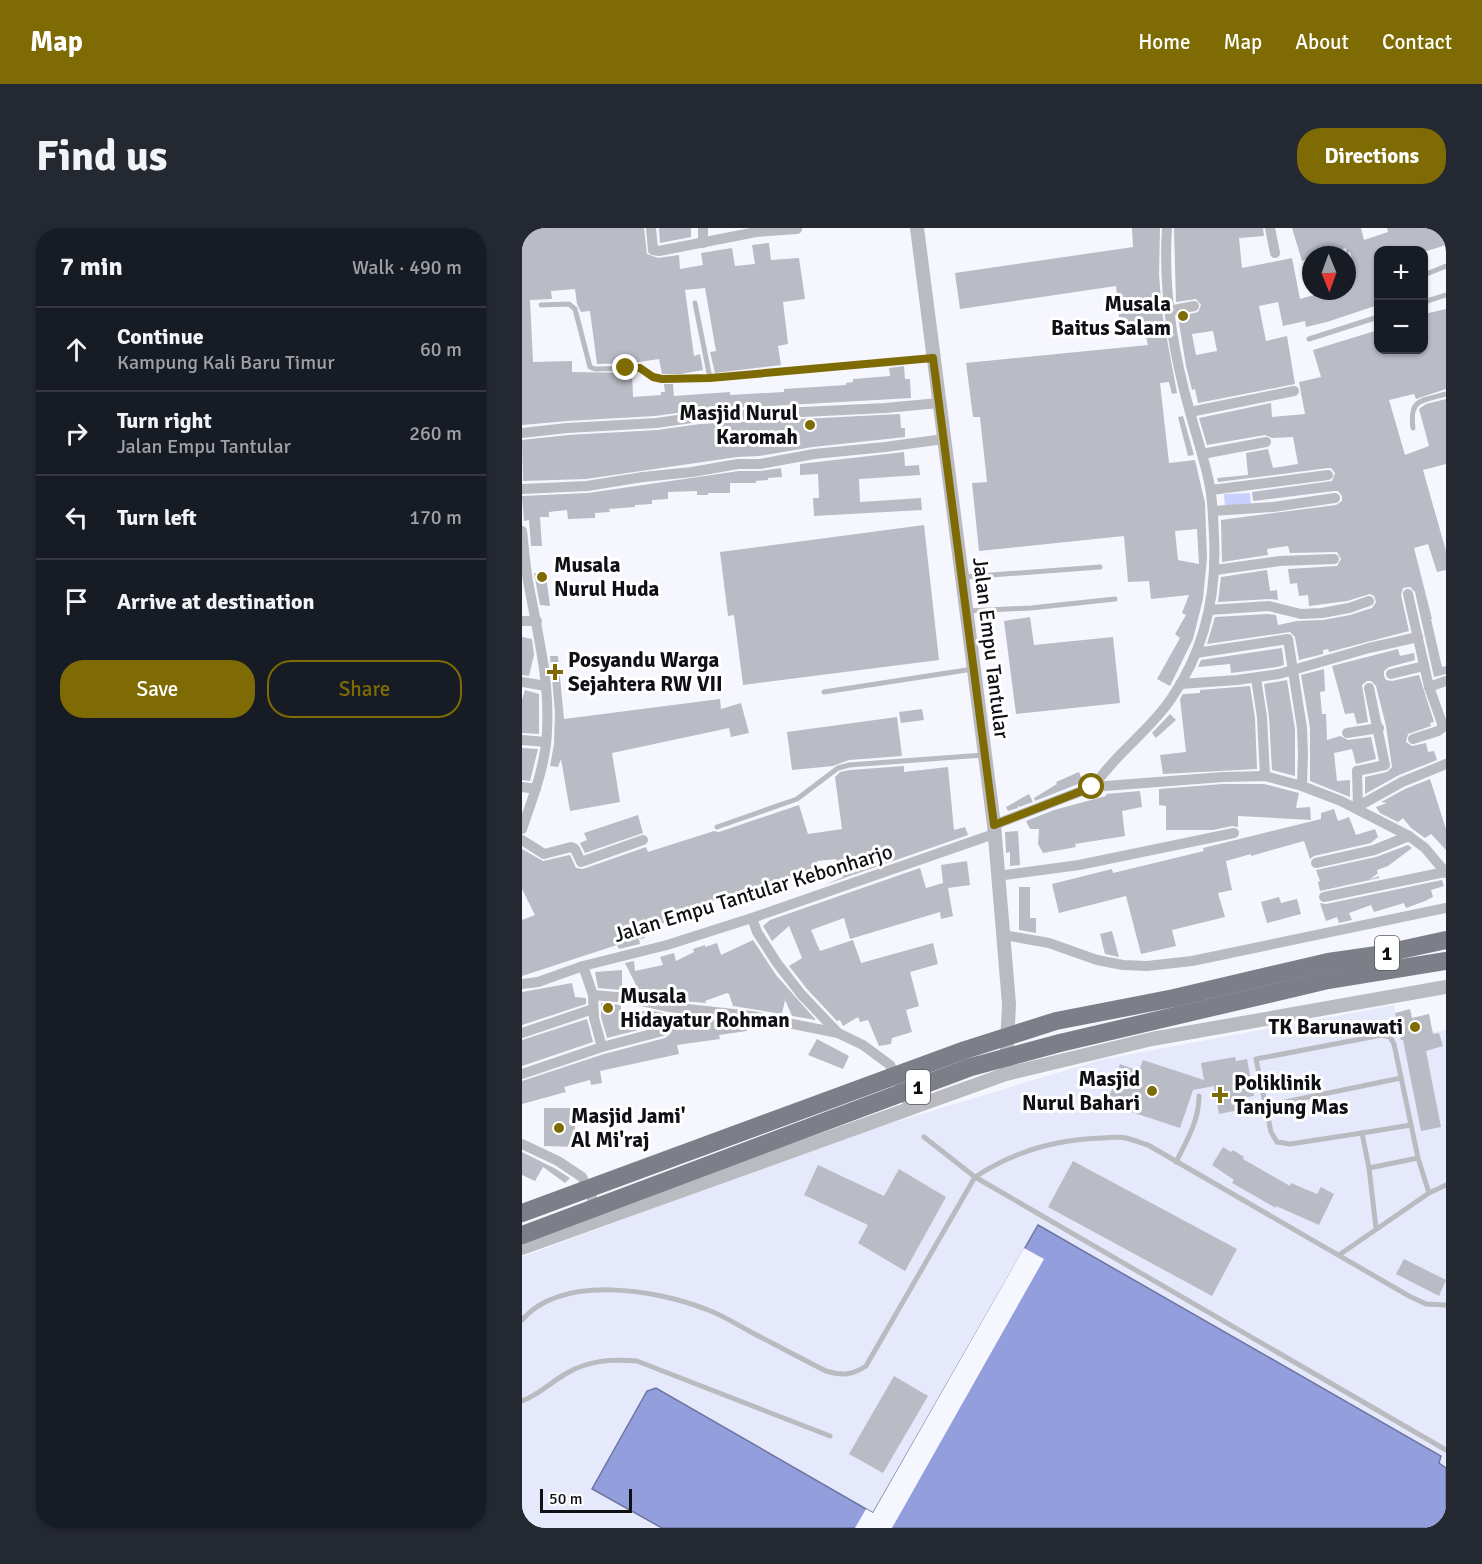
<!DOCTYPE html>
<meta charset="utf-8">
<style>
:root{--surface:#171b24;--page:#242831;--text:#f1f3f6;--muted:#9ea1a6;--line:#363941;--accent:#7e6b04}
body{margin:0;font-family:Signika,sans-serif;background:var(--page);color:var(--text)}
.controls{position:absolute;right:18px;top:18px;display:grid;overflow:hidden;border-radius:12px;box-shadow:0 2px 4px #0004}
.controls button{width:54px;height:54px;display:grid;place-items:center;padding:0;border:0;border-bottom:2px solid var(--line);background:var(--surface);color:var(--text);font:30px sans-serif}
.compass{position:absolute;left:780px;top:18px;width:54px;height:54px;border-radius:50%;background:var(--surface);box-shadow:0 2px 4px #0004;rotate:179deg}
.scale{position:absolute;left:18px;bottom:15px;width:92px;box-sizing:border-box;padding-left:6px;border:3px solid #101115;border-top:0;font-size:16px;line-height:21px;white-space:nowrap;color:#101115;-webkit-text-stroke:4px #fff;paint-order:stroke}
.stop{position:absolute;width:18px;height:18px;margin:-14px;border:4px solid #7e6b04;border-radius:50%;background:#fff}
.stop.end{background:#7e6b04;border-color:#fff;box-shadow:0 2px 6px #0008}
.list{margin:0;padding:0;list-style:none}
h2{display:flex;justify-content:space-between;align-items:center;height:78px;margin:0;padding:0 24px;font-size:26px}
h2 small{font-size:20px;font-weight:400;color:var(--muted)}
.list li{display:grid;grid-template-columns:39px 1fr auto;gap:18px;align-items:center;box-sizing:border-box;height:84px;padding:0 24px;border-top:2px solid var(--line)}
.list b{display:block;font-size:22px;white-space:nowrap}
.list p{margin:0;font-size:20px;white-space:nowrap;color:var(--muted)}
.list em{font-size:20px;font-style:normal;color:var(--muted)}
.actions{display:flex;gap:12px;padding:18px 24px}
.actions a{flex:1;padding:14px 0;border:2px solid var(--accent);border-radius:24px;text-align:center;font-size:21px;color:var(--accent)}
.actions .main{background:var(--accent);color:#fff}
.icon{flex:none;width:33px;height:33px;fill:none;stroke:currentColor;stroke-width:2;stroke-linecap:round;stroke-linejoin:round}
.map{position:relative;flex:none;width:924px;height:1300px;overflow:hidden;border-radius:24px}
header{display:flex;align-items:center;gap:36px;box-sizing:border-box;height:84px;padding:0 30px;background:var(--accent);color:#fff}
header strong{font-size:28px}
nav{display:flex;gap:33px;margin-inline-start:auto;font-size:21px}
.intro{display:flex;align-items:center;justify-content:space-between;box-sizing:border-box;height:144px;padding:0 36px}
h1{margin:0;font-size:42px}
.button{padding:15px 27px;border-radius:24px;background:var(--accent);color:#fff;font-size:21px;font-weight:700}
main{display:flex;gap:36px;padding:0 36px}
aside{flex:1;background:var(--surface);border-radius:24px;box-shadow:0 2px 4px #0004}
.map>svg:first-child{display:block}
</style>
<header>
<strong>Map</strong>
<nav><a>Home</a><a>Map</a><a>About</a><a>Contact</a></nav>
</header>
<div class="intro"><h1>Find us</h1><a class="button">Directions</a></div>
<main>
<aside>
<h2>7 min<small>Walk · 490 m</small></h2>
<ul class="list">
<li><svg class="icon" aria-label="ahead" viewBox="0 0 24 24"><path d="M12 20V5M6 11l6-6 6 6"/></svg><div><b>Continue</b><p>Kampung Kali Baru Timur</p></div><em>60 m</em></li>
<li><svg class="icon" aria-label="right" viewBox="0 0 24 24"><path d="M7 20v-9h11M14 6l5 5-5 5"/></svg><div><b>Turn right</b><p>Jalan Empu Tantular</p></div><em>260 m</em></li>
<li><svg class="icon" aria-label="left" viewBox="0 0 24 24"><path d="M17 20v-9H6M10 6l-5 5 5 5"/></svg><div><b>Turn left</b></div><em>170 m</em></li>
<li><svg class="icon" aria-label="arrive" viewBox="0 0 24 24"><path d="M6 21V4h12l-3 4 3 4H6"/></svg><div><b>Arrive at destination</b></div></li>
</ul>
<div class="actions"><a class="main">Save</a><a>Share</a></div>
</aside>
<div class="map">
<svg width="924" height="1300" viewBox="0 0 924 1300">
<rect width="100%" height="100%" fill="#f6f7fe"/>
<path fill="#e6e9fb" d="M872,777L880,810L924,802V1240L916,1235L919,1228L517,997L351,1285L134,1160L125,1163L70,1261L140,1300H0V1029L323,909L578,832Z"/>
<path fill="#c8d1fd" d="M728,265L729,279L703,280L702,266Z"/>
<path fill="#939edc" stroke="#6c74a0" stroke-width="1.5" d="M516,997L919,1228L917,1235L924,1240V1300H140L70,1261L125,1163L134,1160L351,1285Z"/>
<path fill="#f6f7fe" d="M502,1020L522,1031L370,1300H333L344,1281L351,1285Z"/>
<g fill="#b9bbc5" fill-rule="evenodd">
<path d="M0,0H122L125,26L136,30L157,27L158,41L181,37L179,25L210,20L213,38L233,36L230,17L247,15L249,32L277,30L283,71L261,74L266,116L256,118L259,137L193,145L188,124L194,123L183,60L163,62L172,128L178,126L181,142L159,146H140L137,131L110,135L75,136L68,83L59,84L55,76L53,61L29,63L30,71L8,72L11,134L50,133V144L110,145L111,169L139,167V164H143L142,156H153H151L152,168L208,164V167L262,164V161L324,157V155L331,154V151L368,148L367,140L382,138L383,151H388L389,170L177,182L133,188L45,193L0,197Z"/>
<path d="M137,0H169V9L138,15Z"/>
<path d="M610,0H638L637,47L640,84L655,165L650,166L647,154L638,155L647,235L673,232L683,275L685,330L681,371L671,411L648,458L635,451L658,410L653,406L664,387L660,385L667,367L629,371L627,353L606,354L602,308L457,323L450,255L465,254L458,189H451L444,135L626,117L621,97L598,99L594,58L438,81L433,45L611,19ZM675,301L677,336L656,332L653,303Z"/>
<path d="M652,0H741L742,8L717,10L720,40L770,30L778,71L806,63H825V47L834,44L828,24L825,25L824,20L800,27H789V30L780,33L770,0H839L842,12L866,4L865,0H922L924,17L902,24V22H856V77L805,94L784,99L783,93L761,98L756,74L737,78L744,113L765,108L773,156L676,175L673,161L670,162L664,138L656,89L676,84L679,77L674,71L654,74ZM691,103L695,123L674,127L670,106Z"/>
<path d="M924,81V161L894,171L892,166L867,172L883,227L907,218L897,181L904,176L924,171V236L901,242L924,323V342L915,344L906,316L892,320L910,391H909L920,439L924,438V446L912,449L893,364L888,359L881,360L879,367L887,403L807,424L806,421L801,422V426L777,432L773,409L768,404L685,416L693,389L746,386L754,387L756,397L775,393L801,392L828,387L850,380L854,374L852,368L848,366L825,373L787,378L786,367L777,368L775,355L768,356L766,341L815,338L819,331L815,324L768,325L766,318L745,321L746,327L700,334L699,292L814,277L820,273V268L816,263H812L731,273L730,264L810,253L813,245L809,240H806L696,254L695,250L726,247L724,225L746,221L751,240L776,236L771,209L750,210L743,207L685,217L677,190L749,175L750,189L783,186L777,154L799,149L791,122L856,102V122H902V86Z"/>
<path d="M378,186L379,200H383V209L291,219L237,228L215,229L64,251L1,253L0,212L46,207L135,202L178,196Z"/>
<path d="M661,188L672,227L666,228L656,189Z"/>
<path d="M382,224L383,238L397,237L398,247L337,251L338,274L399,270L400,282L292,288L291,270H297L296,246L278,247V236Z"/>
<path d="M259,240L260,249L246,250V252L234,253V255H208V265H186V267H175V263L146,264V271L130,272V276L113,277V279L87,281L88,284L73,285V290L46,291L45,282L27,284V289H18L20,318H9L7,292L2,293L0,268L66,265L217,243H238Z"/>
<path d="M402,297L417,432L221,457L212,387L206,388L198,324Z"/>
<path d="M745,342L748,363L755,362L756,372L747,371L696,374L699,349Z"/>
<path d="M12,345L24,348L28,378L18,377Z"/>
<path d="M508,389L512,417L591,409L598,475L494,486L482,393Z"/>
<path d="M0,409L10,411L12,427L7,448L0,447Z"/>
<path d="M760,420L762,437L755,439L709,445L708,436L676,439L679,432Z"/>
<path d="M876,421L878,428L892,425L893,432L867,439L862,443V448L864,452L870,453L897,447L912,494L908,495L909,498L886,506L884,514L890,518L904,515L906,524L912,523L915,532L877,547L843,566V549L865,544L870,539L864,498L854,458L849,453H845L840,457L846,494L835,496L832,485L823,486L810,438Z"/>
<path d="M28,428H36L42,491L198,471L199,481L219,475L227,505L209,509L207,500L90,525L98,574L48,583L39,531L36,539L28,538L32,516L33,484Z"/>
<path d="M802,441L803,463L798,464L800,486H804L805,512L818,508L826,512L849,509L854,531L834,536L830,521L812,525L815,553L828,552V569L788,553V500L779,447Z"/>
<path d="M765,452L773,501V548L750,542L747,489L742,456Z"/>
<path d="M728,458L733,490L735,541L641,546L638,527L664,524L658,471L661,466L678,465V462Z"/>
<path d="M3,462L17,466V506L0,505V472Z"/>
<path d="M400,481L402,492L379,495L377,484Z"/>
<path d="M648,486L654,492L634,510L630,505Z"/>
<path d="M375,489L380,528L327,532L311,538L270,542L265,504Z"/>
<path d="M0,520L16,521L8,553L0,552Z"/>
<path d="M382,538V544L426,539L432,602L443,599L446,607L302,657L321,649L314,631L295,633L297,640L151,686L153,692L121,701L123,710L117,711L118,716L97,721L95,717L0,748V692L13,687L0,661V621L21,633L48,627L54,640L61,641L124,619L126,624L192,603L197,604L277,577L286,606L320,601L313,549L318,544L328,542Z"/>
<path d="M557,544L561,554L513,573L512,570L535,556L534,554Z"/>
<path d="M908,551L924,601V622L909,606L903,610L889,600L881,590L876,594L858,585L854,579L865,575L859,574L883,561Z"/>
<path d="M701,556H742L777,565L774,580L788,579L789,592L716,588V599L710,598L691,602H644V578L637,577V561Z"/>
<path d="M618,563L620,579L600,583L603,608L553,616L554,619L521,625L516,616L517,601H508L504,593L532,582L584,568V566Z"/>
<path d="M507,566L511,574L497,579L496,577V580L486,583L484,579Z"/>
<path d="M812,581L816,593L827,589L834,607L853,601L856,609L849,615L792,628L788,631L782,613L729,628V626L704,633L710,662L696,665L703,689L650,702L654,718L619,726L604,668L537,685L530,656L590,641L591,645L682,623L681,620L799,591V585Z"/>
<path d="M116,587L121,605L63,625L58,615L65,612L62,605Z"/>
<path d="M496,603L498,637L488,638V624L484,625L483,604Z"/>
<path d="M886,617L890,620L866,638L855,642L856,645L847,652L857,648V650L798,663L796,654L798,653L794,642L854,629Z"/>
<path d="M445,633L448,657L426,660L431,688L419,691L418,684L328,711L322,690L289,702L298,723L331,712L339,735L411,715L416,736L388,744L397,778L384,782L390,804L370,810L369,816L357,818L346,792L338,794L336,789L321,798L318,792L315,793L285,761L267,738L280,730L267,698L250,713L241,698L248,692L398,640L404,660L421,655L419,637Z"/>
<path d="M920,652L922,658L909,662L911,669L903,673L884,680L882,675L852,684L849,677L827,685L830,692L817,695L815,689L804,693L798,675L804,676Z"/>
<path d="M497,659H508V690H514V705L497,702Z"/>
<path d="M757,669L759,675L775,671L779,686L745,695L739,674Z"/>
<path d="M590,703L597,729L583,726L578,706Z"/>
<path d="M231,712L254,747L294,792L270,788L263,772L260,786L211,778L207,766L205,765L183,773L184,775L148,772L118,765L103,735L112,733L113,743L141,737L138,729L152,725L154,733L172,724L171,721L183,717V719L195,715L199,727Z"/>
<path d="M100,742V762L76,760L73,744Z"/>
<path d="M50,755L53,769L64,770V776L0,797V764Z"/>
<path d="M79,775L99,777V789L126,782L146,786L229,795L242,798L224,796L225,803L197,807L198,811L155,817L157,826L78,843L80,855L69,857L68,852L42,859L44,864L0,876V853L82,826L143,810L148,806L147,798L140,796L85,810L79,789Z"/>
<path d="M888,781L890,790L907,786L911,806L917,805L921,818L904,823L919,899L899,903L881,812H879L873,785Z"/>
<path d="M65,791L71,814L0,838V812Z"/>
<path d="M295,811L327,828L321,841L286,827Z"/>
<path d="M713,829L714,833L725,831L732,868L715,871L717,882L697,886L692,858L671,862L658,900L585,876L598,836L617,843L621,832L682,852L679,835Z"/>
<path d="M22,880H53V919L22,918Z"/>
<path d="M701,919L709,924L711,922L722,929L721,931L768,958L769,955L795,966L799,959L812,966L797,997L754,978V980L710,955L712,952L690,937Z"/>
<path d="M0,924L32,940L48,950L43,955L21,939L13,953L0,947Z"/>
<path d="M551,933L715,1021L690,1068L526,979Z"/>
<path d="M296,937L362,968L377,941L424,969L383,1043L336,1015L346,997L282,967Z"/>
<path d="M882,1031L924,1052L917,1068L874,1046Z"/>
<path d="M372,1148L406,1168L361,1245L327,1226Z"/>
</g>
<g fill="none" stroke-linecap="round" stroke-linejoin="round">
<g stroke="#babbc0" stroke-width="5">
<path d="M902,47L924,38"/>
<path d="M902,74L924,67"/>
<path d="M173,75L188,150"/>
<path d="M19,77L47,76L53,81L68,139L73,141L113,140H118L131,149L140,151L188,150L411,131"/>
<path d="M787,111L856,89"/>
<path d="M891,200C887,170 900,173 924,166"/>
<path d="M442,349L578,339"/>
<path d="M445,383L509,380L593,371"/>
<path d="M302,464L451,441"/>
<path d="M195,599L275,571L316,540L327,537L461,527"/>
<path d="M743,878L879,850"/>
<path d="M840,905L889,897"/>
<path d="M402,909L453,949L924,1222"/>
<path d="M654,934C665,912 677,893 677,868"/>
<path d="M847,940L854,1000"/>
<path d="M907,965L924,957"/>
<path d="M817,1027L907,965L896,930L872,816L868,809L860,807L734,831L749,904L755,914L768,916L840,905L847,940L896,930"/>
<path d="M0,1092C41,1045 136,1062 186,1082C200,1087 214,1096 227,1103C252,1116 278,1130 304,1143C321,1148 330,1147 344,1138L453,949C491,924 536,911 581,910C588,910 597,908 604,910C612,912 619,915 626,917L887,1068L904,1076L924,1077"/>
<path d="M0,1173C17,1167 29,1154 45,1145C68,1132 89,1131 115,1133L308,1208"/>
</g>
<g stroke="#babbc0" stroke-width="10">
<path d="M129,0L131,22L137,23L234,4L275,1"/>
<path d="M181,0V15"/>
<path d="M748,0L753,25"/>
<path d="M647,83L672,78"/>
<path d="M668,184L772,163"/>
<path d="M0,205L45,200L134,195L177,189L363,180L417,175"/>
<path d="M680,226L744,214"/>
<path d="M0,261L65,258L121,249L170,244L216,236H238L292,226L363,219L422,211"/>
<path d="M689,262L806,247"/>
<path d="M691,283L751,279L813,270"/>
<path d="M0,303C2,319 3,336 6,353C15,403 28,452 25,503C24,536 11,569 0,601"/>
<path d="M693,342L758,333L812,331"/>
<path d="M886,366L907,459L921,498"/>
<path d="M687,382L747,378L779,386L800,385L827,380L847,373"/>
<path d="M0,393H15"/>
<path d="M674,425L766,411L780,500L781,526L780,558"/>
<path d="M869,446L902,438"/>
<path d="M734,450L740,489L743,548"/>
<path d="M0,454L24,458"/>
<path d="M658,456L715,452L757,446L847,420L896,409"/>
<path d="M907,459L924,453"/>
<path d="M825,505L857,500"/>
<path d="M891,511L916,503L924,497"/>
<path d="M0,512L24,514"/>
<path d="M0,559L14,561"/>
<path d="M570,559C579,549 587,538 597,528C614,510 634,493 649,471C682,423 695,366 692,308C691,290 691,271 687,254C682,230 674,207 668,184C651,125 641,62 645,0"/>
<path d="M836,578L835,543L863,537L847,460"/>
<path d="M833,580L880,554L924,536"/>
<path d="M472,597L570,559L701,549L743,548L780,558L819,573L887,608L903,620L924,645"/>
<path d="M0,612L22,626L49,619L53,621L59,634L121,612"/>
<path d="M794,635L852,622L887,608"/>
<path d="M475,648L557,637L712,605"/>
<path d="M802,669L923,644"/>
<path d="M230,690L235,704L255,735L279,766L316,805L341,817L368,837L389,881"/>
<path d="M482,707L527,715L575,732L601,737L625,738L670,733L924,680"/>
<path d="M61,738L71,767L72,790L80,819"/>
<path d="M0,756L16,754L61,738L145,717L230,690L472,606"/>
<path d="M71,767L106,770L147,779L230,788L316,805"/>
<path d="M0,805L71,781"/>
<path d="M0,846L80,819L141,803"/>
<path d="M0,916L36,933L60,949L76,983"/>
</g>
<g stroke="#babbc0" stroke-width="14">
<path d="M395,0L472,597L487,776L484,838"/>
<path d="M0,1020L484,846L630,811L924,759"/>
</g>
<g stroke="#7d7f88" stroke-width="18">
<path d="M0,985L443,822L534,793L652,770L806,734L855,727L924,712"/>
<path d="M0,1007L449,839L538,815L806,752L924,733"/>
</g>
</g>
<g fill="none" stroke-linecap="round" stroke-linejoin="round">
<path stroke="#7e6b04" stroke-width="8" d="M104,140H118L131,149L140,151L188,150L411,130L472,597L570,559"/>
</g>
<g fill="#7e6b04" stroke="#fff" stroke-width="2">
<circle cx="661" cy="88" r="6"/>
<circle cx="288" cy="197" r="6"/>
<circle cx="20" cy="349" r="6"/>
<path d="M30 435h6v6h6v6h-6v6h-6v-6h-6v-6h6z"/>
<circle cx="86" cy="780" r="6"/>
<circle cx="893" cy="799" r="6"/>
<circle cx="630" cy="863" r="6"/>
<path d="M695 858h6v6h6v6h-6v6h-6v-6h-6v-6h6z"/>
<circle cx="37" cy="900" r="6"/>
</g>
<g text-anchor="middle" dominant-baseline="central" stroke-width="6" stroke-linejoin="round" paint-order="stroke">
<g fill="#fff" stroke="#58585b" stroke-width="1.5">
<rect x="853" y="708" width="24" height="34" rx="4.5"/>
<rect x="384" y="842" width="24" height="34" rx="4.5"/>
</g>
<g font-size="20" font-weight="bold" fill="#101115">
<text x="865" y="725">1</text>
<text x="396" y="859">1</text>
</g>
<g font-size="21" font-weight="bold" fill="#101115" stroke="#fff" text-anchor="start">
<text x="649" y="76" text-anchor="end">Musala<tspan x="649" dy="24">Baitus Salam</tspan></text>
<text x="276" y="185" text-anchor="end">Masjid Nurul<tspan x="276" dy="24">Karomah</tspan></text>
<text x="32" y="337">Musala<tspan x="32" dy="24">Nurul Huda</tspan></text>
<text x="46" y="432">Posyandu Warga<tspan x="46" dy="24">Sejahtera RW VII</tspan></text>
<text x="98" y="768">Musala<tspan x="98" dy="24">Hidayatur Rohman</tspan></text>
<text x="881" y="799" text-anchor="end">TK Barunawati</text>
<text x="618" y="851" text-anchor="end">Masjid<tspan x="618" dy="24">Nurul Bahari</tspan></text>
<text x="712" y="855">Poliklinik<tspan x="712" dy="24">Tanjung Mas</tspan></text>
<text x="49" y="888">Masjid Jami'<tspan x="49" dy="24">Al Mi'raj</tspan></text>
</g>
<g font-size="21" fill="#101115" stroke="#fff">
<text transform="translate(469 420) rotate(83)">Jalan Empu Tantular</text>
<text transform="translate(231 665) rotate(-17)">Jalan Empu Tantular Kebonharjo</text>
</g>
</g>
</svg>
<div class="controls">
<button>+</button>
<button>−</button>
</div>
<svg class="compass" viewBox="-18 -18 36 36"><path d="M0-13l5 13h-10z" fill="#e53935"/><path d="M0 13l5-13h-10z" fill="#9ea1a6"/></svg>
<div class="scale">50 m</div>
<div class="stop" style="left:570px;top:559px"></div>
<div class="stop end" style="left:104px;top:140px"></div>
</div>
</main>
